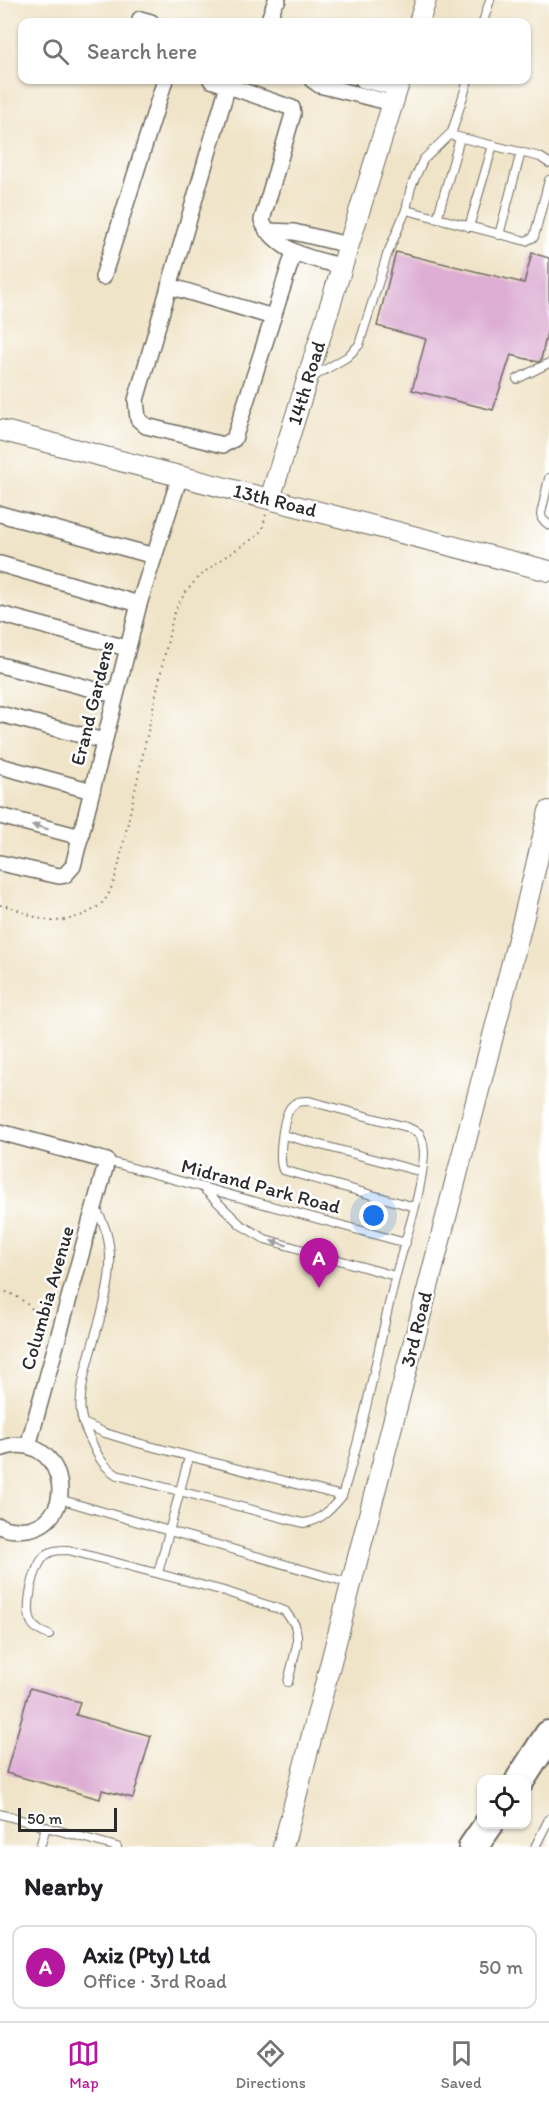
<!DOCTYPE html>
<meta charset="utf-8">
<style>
:root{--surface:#fff;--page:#f6f6f6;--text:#202124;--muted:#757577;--line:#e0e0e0;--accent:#b5179e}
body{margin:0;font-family:Itim,sans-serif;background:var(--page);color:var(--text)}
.controls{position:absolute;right:18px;bottom:18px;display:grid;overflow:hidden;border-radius:12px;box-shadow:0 2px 4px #0004}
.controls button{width:54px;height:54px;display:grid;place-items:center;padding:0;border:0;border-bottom:2px solid var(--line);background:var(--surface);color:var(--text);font:30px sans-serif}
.scale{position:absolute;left:18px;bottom:15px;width:99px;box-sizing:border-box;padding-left:6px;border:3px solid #2b2b2b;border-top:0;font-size:16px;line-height:21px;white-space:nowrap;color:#2b2b2b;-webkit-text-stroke:4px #fff;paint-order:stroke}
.you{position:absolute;left:374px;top:1216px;width:21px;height:21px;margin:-15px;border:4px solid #fff;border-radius:50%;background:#1a73e8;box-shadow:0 0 0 9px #1a73e833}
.badge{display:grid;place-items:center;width:39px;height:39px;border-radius:50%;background:var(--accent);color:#fff;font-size:20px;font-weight:700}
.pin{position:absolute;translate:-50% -50px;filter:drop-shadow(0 2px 3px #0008)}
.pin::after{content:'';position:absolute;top:32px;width:21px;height:18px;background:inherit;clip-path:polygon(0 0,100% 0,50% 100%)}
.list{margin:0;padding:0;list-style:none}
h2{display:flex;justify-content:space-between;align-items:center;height:78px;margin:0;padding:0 24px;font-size:26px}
h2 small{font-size:20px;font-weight:400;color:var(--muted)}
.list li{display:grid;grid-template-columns:39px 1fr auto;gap:18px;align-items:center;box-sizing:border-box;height:84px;margin:0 12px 12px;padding:0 12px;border:2px solid var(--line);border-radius:12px}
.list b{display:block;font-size:22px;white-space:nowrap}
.list p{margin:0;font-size:20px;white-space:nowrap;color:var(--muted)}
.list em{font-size:20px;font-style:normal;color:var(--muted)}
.icon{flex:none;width:33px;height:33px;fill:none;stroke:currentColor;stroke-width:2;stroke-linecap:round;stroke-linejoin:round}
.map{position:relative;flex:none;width:549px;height:1847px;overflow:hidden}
.search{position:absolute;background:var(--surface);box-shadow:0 2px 4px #0004;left:18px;right:18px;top:18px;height:66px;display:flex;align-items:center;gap:15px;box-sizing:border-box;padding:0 21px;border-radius:12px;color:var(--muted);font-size:22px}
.sheet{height:174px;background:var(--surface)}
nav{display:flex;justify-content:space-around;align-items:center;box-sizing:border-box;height:84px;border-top:2px solid var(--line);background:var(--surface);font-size:16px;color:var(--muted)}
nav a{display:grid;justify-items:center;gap:3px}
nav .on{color:var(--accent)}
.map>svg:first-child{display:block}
</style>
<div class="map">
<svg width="549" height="1847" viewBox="0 0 549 1847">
<rect width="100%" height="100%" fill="#fff"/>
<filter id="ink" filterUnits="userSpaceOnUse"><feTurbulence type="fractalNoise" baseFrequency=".0167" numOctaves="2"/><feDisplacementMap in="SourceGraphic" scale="12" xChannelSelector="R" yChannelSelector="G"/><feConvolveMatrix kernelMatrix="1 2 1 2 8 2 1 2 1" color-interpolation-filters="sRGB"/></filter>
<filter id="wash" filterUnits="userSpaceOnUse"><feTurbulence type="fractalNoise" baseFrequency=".008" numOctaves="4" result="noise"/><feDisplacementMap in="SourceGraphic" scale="24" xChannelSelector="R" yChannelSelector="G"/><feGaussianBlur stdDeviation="1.35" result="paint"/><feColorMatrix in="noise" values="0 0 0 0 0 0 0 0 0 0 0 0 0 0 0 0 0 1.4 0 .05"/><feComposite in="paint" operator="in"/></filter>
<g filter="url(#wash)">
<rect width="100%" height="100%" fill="#f0e4c8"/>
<g id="blocks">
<g fill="#ddadd4">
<path d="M396,252L524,283L532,253L549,258V323L541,360L538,362L511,355L493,410L412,390L426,339L377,326Z"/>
<path d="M30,1688L80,1702L76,1715L151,1736L133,1798L102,1790L100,1799L6,1773Z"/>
</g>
</g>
</g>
<g filter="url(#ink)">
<use href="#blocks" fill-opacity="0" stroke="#706c62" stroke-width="1.5"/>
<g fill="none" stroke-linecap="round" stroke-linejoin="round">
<g stroke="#706c62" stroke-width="10">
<g id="service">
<path d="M483,22L490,0"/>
<path d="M468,80L452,132L423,160L411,187L406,210L526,241L534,237L549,180"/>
<path d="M450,135L540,157L549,163"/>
<path d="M437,219L460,138"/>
<path d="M469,227L493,145"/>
<path d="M499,235L521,152"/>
<path d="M311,378L347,357L359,345L387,255L406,210"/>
<path d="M517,379L549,363"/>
<path d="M549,478L541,514L542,519L549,525"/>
<path d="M283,1135L422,1172"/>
<path d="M107,1161L406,1243"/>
<path d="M204,1189L241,1225L265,1239L395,1276"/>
<path d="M95,1208C130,1260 95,1323 84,1377C82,1389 79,1401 81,1413C82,1424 88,1434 92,1443C98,1457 104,1467 117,1475L303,1523C320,1522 332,1508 342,1496"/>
<path d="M83,1423L105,1433L138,1443L342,1496C365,1425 377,1352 395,1279C405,1238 421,1198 424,1155C424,1147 423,1140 419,1133L407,1127L309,1101C302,1101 296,1101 291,1107C283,1116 278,1158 283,1170L415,1207"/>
<path d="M59,1499L349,1583"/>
<path d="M158,1573L189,1457"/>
<path d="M49,1635C43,1633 37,1630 33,1625C23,1612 33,1565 46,1555C52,1550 60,1550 68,1550L224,1591L285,1611L295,1625L297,1635V1645L288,1682"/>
<path d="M0,1814L117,1847"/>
<path d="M40,1847L46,1827"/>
<path d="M535,1847L549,1819"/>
</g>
</g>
<g stroke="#706c62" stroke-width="18">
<g id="minor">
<path d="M140,19L151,22"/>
<path d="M268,22L276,0H278"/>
<path d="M211,80L292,108L293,114L262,220C264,231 284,247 295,252C309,259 326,262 341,266"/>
<path d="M312,80L319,85L392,103"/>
<path d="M363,80L397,88"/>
<path d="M228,85L136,400L138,419L146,426L223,445L234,439L294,252"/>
<path d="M267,231L294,232L348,245"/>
<path d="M103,277L165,80"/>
<path d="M169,286L273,317"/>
<path d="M0,514L154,556"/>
<path d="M0,564L139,604"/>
<path d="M0,614L127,648"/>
<path d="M0,665L115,695"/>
<path d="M0,714L104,741"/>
<path d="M0,766L92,791"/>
<path d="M0,816L81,837"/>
<path d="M0,863L59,876L65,875L73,866L139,604L180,476"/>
<path d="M0,1132L107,1161L28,1446"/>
<path d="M0,1449C61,1426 84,1518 28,1529C18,1530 9,1531 0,1526"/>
</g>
</g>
<g stroke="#706c62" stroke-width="22">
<g id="tertiary">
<path d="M419,22L426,0"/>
<path d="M0,430L549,571"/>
<path d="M270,499L400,80"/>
<path d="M283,1847L524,916L549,811"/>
</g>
</g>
<g stroke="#706c62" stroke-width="32">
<g id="motorway">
<path d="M520,1780L549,1735"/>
<path d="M473,1847L489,1824"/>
</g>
</g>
<g stroke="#706c62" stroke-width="2" stroke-dasharray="1.5 4.5" stroke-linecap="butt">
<path d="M0,905C16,907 29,916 45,920C62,924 91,915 103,902C111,894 114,879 118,868L173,617C187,576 223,559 257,536L263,528L266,514"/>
<path d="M0,1291C19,1292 35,1312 48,1325"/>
</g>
<use href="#service" stroke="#fff" stroke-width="8"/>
<use href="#minor" stroke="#fff" stroke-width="15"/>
<use href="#tertiary" stroke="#fff" stroke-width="20"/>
<use href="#motorway" stroke="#fff" stroke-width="28"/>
</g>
<defs><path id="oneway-solid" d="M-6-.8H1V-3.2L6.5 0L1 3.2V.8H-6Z" transform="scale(1.5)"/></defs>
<g fill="#a0a0a0">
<use href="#oneway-solid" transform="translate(40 827) rotate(-165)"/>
<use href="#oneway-solid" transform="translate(279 1243) rotate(-165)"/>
</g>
</g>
<g text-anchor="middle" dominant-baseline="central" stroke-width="5" stroke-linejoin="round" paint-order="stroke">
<g font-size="20" fill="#2b2b2b" stroke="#fff">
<text transform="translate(306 383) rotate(-73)">14th Road</text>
<text transform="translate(275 500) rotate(14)">13th Road</text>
<text transform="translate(92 703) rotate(-76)">Erand Gardens</text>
<text transform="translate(261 1186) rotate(15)">Midrand Park Road</text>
<text transform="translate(47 1298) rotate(-74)">Columbia Avenue</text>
<text transform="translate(416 1329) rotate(-76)">3rd Road</text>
</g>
</g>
</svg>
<div class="controls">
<button><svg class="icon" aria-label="locate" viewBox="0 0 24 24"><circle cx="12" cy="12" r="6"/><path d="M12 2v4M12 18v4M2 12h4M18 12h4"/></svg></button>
</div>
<div class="scale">50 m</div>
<div class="you"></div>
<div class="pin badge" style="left:319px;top:1288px">A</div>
<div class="search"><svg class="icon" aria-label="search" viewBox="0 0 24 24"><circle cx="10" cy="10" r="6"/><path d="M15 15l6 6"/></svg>Search here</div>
</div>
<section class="sheet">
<h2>Nearby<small></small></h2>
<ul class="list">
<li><span class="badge">A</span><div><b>Axiz (Pty) Ltd</b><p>Office · 3rd Road</p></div><em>50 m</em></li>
</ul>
</section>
<nav>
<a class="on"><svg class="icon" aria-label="map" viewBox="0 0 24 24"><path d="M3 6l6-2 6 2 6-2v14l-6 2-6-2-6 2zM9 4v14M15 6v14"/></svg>Map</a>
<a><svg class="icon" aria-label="directions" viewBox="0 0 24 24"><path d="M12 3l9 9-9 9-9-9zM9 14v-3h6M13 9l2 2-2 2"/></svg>Directions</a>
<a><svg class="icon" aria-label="saved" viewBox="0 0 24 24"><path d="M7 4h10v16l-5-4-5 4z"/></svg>Saved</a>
</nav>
